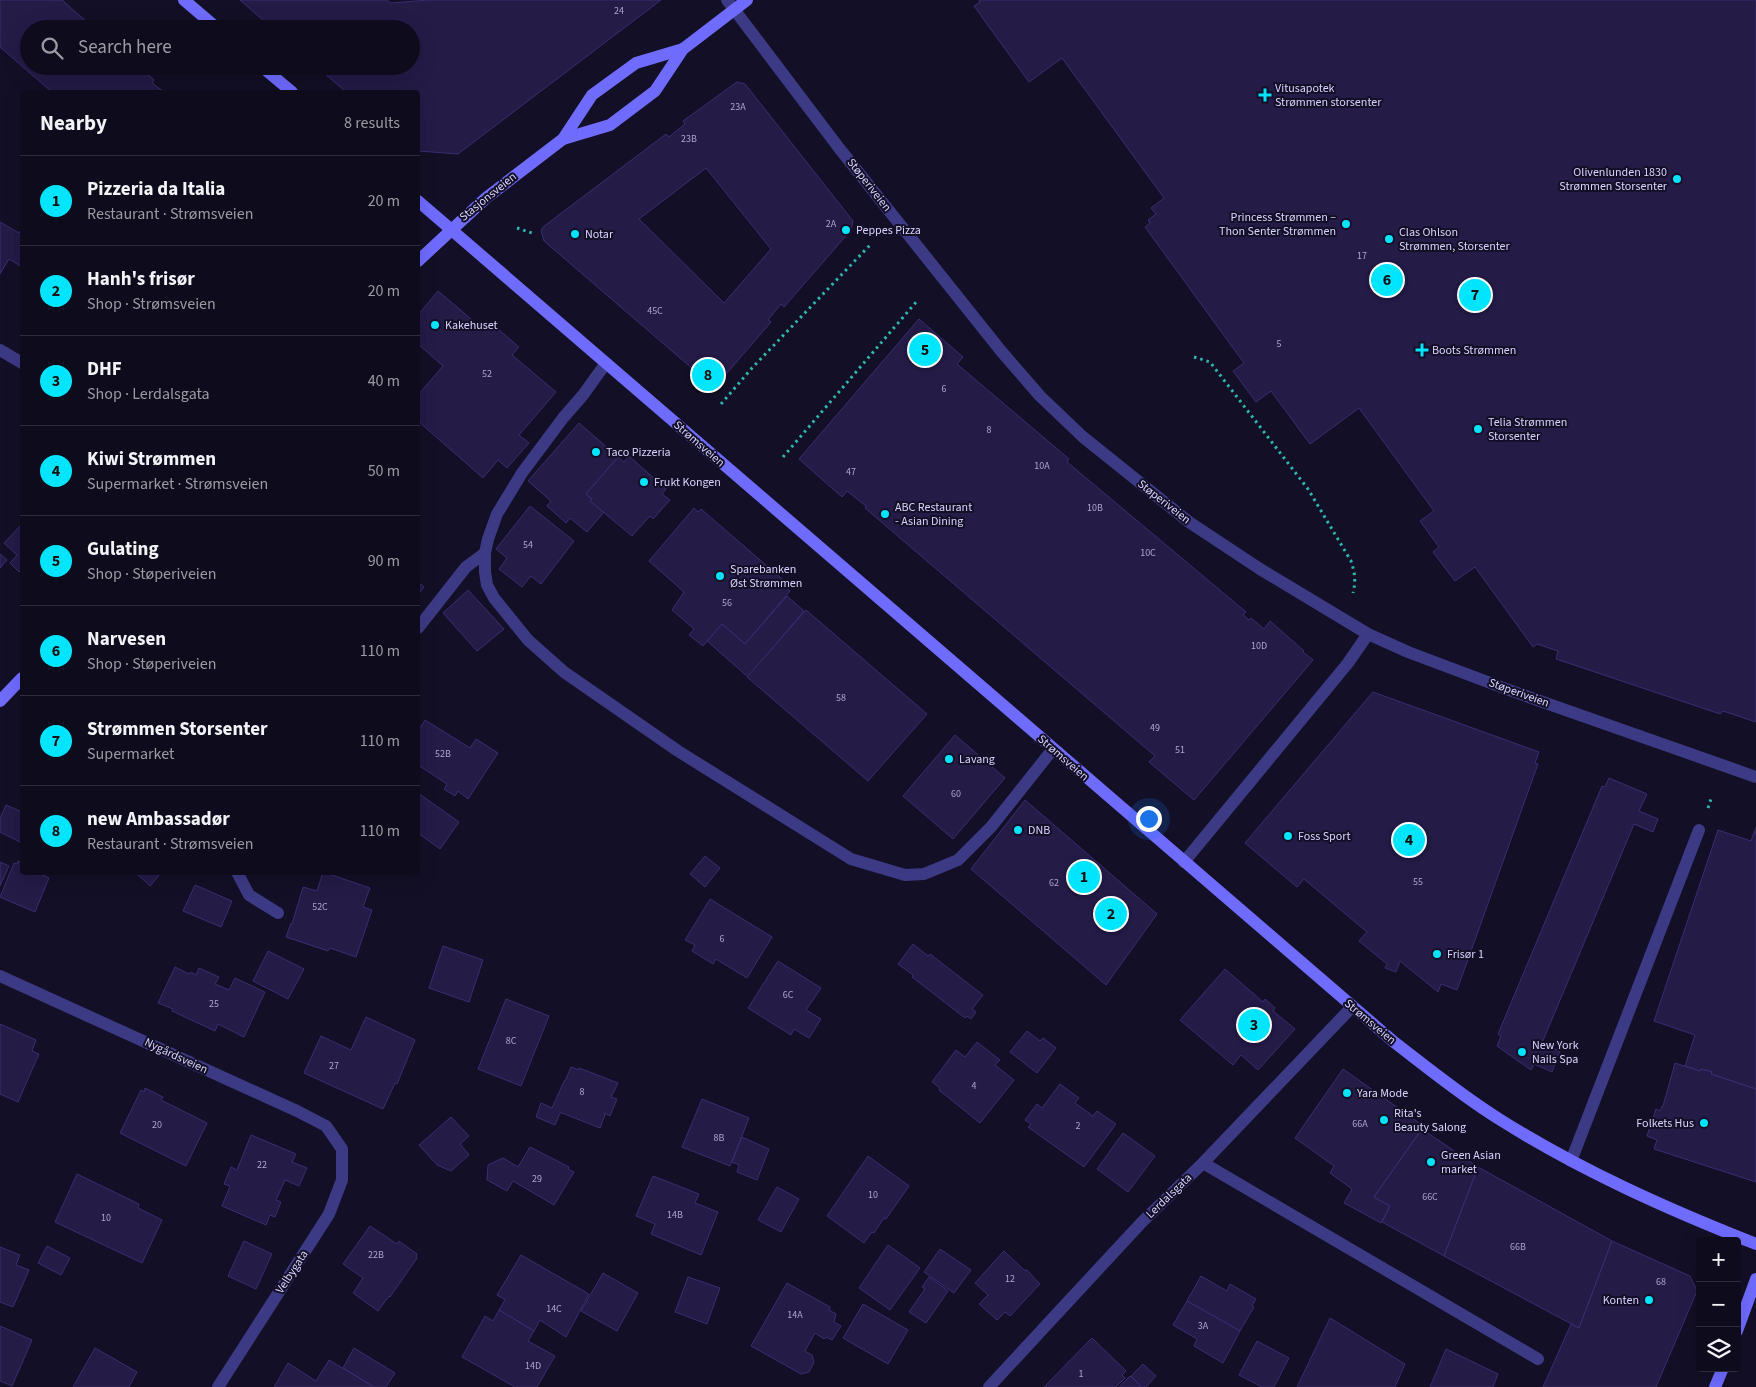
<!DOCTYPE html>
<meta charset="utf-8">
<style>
:root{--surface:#0e0b1c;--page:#1c1929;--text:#f1f3f6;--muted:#9b9ba3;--line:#2e2b3b;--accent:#00e5ff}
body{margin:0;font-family:"Source Sans 3",sans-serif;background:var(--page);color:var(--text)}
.controls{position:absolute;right:15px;bottom:15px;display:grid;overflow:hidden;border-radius:5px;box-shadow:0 5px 20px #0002}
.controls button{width:45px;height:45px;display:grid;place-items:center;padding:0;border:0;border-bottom:1px solid var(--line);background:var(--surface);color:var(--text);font:25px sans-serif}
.you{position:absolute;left:1148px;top:818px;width:18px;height:18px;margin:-12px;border:4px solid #fff;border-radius:50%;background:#1a73e8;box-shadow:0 0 0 8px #1a73e833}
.badge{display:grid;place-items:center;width:32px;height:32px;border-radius:50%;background:var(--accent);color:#111;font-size:16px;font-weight:700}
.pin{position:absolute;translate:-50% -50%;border:2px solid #fff;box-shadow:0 1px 5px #0006}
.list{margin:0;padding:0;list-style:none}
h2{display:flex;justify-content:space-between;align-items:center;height:65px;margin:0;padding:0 20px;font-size:21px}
h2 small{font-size:16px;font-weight:400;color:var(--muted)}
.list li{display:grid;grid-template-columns:32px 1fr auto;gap:15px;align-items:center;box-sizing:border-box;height:90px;padding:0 20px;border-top:1px solid var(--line)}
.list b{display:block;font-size:19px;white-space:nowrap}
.list p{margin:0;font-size:16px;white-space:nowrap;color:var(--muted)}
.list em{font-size:16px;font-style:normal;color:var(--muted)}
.icon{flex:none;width:28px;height:28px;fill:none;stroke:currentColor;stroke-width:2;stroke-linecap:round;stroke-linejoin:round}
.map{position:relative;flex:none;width:1756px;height:1387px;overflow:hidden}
.search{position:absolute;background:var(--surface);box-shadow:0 5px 20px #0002;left:20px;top:20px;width:400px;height:55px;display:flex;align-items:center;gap:12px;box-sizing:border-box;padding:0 18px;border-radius:28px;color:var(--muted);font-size:19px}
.panel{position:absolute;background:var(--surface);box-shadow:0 5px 20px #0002;left:20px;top:90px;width:400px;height:785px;border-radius:5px}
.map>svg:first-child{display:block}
</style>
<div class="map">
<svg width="1756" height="1387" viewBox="0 0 1756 1387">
<rect width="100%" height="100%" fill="#130f26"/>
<g fill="#241b47" stroke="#3b2d73" fill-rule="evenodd">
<path d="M0,0H62L95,29H29V66H138L154,80L152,83L164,92H52L0,47Z"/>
<path d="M240,0H387L391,3L428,0H661L458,154L418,151V92H346L316,66H411V29H273Z"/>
<path d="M979,0H1756V722L1723,711L1720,714L1556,659L1558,651L1537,644L1533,647L1475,567L1455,581L1433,552L1439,547L1420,521L1434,511L1359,408L1310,444L1271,391L1256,402L1233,371L1244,363L1145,227L1150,223L1148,220L1156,214L1151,208L1164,198L1062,58L1029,82L974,6L980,2Z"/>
<path d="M737,82L745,84L853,221L851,230L784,307L781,304L768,320L771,322L721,380L713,383L708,382L544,241L541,231L543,227L666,134L669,137L685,124L683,121ZM706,168L771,249L724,303L639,219Z"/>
<path d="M0,222L19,233L22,228V267L9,259L0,274Z"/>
<path d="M438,291L484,330L491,323L519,347L512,355L556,392L519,435L529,443L507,468L498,460L483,478L418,421V395L443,366L418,344V315Z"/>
<path d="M919,319L963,357L957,364L1069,459L1067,462L1246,612L1243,615L1249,620L1251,618L1264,629L1270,621L1304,651L1303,652L1313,660L1194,800L1149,762L1155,756L865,508L866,506L847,491L842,497L799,459Z"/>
<path d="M579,423L618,457L586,494L592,499L590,501L604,512L587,532L570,518L566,523L547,506L551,501L528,481Z"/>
<path d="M629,456L666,489L662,494L670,500L653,519L650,516L632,536L590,501L592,499L586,494L618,457L624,462Z"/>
<path d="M530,506L574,541L541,584L531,576L522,587L499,569L507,558L496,549Z"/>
<path d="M694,508L698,512L701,509L789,585L787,588L790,591L745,644L722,624L703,646L689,635L694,629L672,610L684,592L649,561Z"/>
<path d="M22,524V568L19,572L10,563L17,555L4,543Z"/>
<path d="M0,554L7,560L0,568Z"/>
<path d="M418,582L424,587L418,595Z"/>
<path d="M468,590L504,629L477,651L443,613Z"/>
<path d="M787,596L804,611L748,677L707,641L722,624L745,644Z"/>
<path d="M806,610L927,714L868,781L747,677Z"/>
<path d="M1373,692L1539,752L1535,763L1538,764L1457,990L1441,984L1438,992L1400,961L1396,972L1385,968L1387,964L1359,941L1367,932L1304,879L1297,887L1245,843Z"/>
<path d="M425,720L470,748L476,739L498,753L468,799L458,791L455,796L444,789L447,784L418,765V731Z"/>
<path d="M955,735L1005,778L953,839L903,796Z"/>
<path d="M1609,778L1647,794L1639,811L1658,819L1653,832L1634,824L1542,1043L1560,1051L1552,1072L1534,1064L1531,1070L1497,1046L1501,1036L1498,1034L1602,786L1605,787Z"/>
<path d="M418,793L459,822L440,849L418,833Z"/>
<path d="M1025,800L1157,914L1106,985L971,869Z"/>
<path d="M6,805L22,812V843L0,832V818Z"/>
<path d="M1756,827V1089L1711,1074L1712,1072L1701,1069L1700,1071L1685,1066L1695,1035L1654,1021L1718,830L1751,841Z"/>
<path d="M705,856L720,868L705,887L690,874Z"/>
<path d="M18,861L22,863V872H36L49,878L35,912L0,897L14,863L17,864Z"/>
<path d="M0,862L9,866L0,886Z"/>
<path d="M135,872H162L150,886Z"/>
<path d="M323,872L370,888L363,907L372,910L356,957L330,948L328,951L286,937L291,923L292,924L303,887L317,891Z"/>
<path d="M195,885L232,901L221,927L183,911Z"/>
<path d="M710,899L772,937L747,978L716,959L713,964L692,951L695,945L685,940Z"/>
<path d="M913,944L928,956L930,954L983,995L972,1009L976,1012L971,1019L967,1016L965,1018L912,977L913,975L898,964Z"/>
<path d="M443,946L483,960L469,1002L429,988Z"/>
<path d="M268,951L304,969L288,999L253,981Z"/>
<path d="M778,961L821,988L806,1010L821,1019L809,1038L794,1029L791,1035L748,1008Z"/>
<path d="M175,967L189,974L191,972L196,975L199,968L219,977L215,984L229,990L235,978L265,992L244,1037L218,1024L215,1031L172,1011L173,1009L158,1003Z"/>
<path d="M1225,969L1263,1002L1265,999L1275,1008L1273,1011L1295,1029L1258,1070L1241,1055L1233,1065L1180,1020Z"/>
<path d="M506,999L549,1016L521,1086L478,1069Z"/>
<path d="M366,1017L415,1040L397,1084L395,1083L383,1109L304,1073L321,1036L351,1050Z"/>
<path d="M0,1024L36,1040L32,1051L39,1054L18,1102L0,1094Z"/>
<path d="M1027,1031L1040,1041L1043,1038L1056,1048L1037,1073L1010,1052Z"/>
<path d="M977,1042L1000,1060L995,1065L1014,1080L980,1123L939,1090L940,1088L932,1082L956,1050L965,1057Z"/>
<path d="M1675,1063L1700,1071L1701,1069L1712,1072L1711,1074L1756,1089V1182L1654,1149L1657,1140L1647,1136L1656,1109L1660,1111L1662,1106H1663Z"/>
<path d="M571,1067L579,1070V1068L618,1083L611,1097L617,1099L610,1116L604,1113L605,1115L600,1128L562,1113H560L555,1125L536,1117L541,1103L552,1108L564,1081H565Z"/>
<path d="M1343,1069L1425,1127L1423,1130L1422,1129L1374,1197L1390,1206L1381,1223L1344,1203L1352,1189L1330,1173L1334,1166L1295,1138Z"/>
<path d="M1060,1084L1079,1098L1075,1103L1093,1116L1097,1111L1116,1124L1084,1167L1028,1127L1031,1124L1025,1120L1037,1104L1042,1108Z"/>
<path d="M145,1088L163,1097L161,1100L207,1123L186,1166L120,1133L141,1090L144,1092Z"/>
<path d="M702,1099L749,1118L730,1166L682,1147Z"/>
<path d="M451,1117L469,1136L460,1144L469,1155L451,1171L437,1165L419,1145Z"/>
<path d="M1422,1129L1478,1167L1444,1256L1382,1222L1390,1206L1374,1197Z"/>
<path d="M1123,1133L1155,1156L1128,1192L1097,1169Z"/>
<path d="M251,1135L296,1154L292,1162L307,1168L299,1186L285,1180L276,1200L281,1202L275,1217L270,1215L266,1225L222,1206L230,1186L224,1184L231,1167L237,1170Z"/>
<path d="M742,1137L769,1149L757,1180L737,1172L739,1165L732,1162Z"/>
<path d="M530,1147L569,1167L568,1169L574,1172L554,1205L513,1181L507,1191L487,1180L488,1165L503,1158L518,1167Z"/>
<path d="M868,1156L909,1186L886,1219L884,1218L874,1233L872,1232L864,1243L827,1216Z"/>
<path d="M1478,1167L1612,1241L1579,1328L1444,1256Z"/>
<path d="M77,1174L139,1204L138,1208L162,1220L142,1263L55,1222Z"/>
<path d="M653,1176L699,1194L695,1203L718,1212L701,1255L651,1234L655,1224L636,1216Z"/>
<path d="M777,1187L799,1199L781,1232L758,1220Z"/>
<path d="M370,1226L397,1244L399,1241L417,1254L416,1256L417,1258L390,1297L389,1296L378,1311L353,1293L363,1278L343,1264Z"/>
<path d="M244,1241L272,1254L256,1289L228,1276Z"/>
<path d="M1612,1241L1690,1276L1697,1291L1656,1387H1543L1571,1324L1579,1328Z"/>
<path d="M888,1245L920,1268L890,1310L859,1288Z"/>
<path d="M47,1246L70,1258L61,1275L38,1263Z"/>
<path d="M0,1247L20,1255L16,1265L29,1270L13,1307L0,1302Z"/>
<path d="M940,1249L971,1270L954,1293L924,1272Z"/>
<path d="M1004,1251L1024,1270H1027L1040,1284L1010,1316L1005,1312L997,1320L979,1304L988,1295L975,1283Z"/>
<path d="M521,1255L589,1294L566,1337L540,1320L534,1331L499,1310L505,1300L497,1295Z"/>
<path d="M603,1273L638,1293L617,1331L581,1311Z"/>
<path d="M1201,1276L1227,1291L1230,1284L1256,1299L1252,1306L1254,1307L1240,1331L1187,1301Z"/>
<path d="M688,1277L720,1288L707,1324L675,1312Z"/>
<path d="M929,1277L948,1291L926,1323L909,1312L925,1289L922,1287Z"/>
<path d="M787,1283L830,1307L829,1310L836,1314L834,1322L841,1326L832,1340L826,1337L824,1339L815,1333L805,1351L812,1355L814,1362L809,1372L801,1374L751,1346Z"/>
<path d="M1187,1301L1240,1331L1223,1363L1194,1346L1197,1339L1173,1325Z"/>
<path d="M863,1304L908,1330L888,1364L843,1338Z"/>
<path d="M499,1310L534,1331L528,1341L555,1356L537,1387H515L462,1357L485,1316L493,1321Z"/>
<path d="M1330,1318L1405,1364L1395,1387H1297Z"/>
<path d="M0,1326L32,1340L12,1386L0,1381Z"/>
<path d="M1092,1338L1126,1371L1122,1375L1125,1378L1116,1387H1044Z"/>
<path d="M1257,1341L1289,1358L1274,1387H1262L1239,1375Z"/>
<path d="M95,1348L137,1372L129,1387H73Z"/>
<path d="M354,1348L395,1373L386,1387H374L343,1368Z"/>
<path d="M1446,1349L1498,1374L1493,1387H1430Z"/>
<path d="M329,1360L374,1387H274L288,1363L316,1381Z"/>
<path d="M1143,1364L1156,1376L1146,1387H1142L1131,1376Z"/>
<path d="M1130,1376L1142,1387H1119Z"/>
</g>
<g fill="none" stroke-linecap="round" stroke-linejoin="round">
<g stroke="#2fb8b0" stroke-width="3" stroke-dasharray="2.5 4" stroke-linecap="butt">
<path d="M517,228L535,234"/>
<path d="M1194,357L1210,362L1308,489L1351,561C1355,573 1356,581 1353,593"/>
<path d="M721,404L752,368L871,244"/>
<path d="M783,457L917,301"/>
<path d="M1708,808L1711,799"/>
</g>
<g stroke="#3d3a85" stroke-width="12">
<path d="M606,363L583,395L563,418L522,473L497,514L488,539L485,553V572L487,585L494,598L528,640L564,672L678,751L851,859L905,875L924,874L958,860L991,827L1053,749"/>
<path d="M418,628L466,567L485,553"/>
<path d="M237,872L249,895L278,913"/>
<path d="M1571,1161L1699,830"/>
<path d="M1203,1163L1538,1359"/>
</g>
<g stroke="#3d3a85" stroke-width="12">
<path d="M727,0L839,148L1001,351L1040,396L1083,437L1189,522L1260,569L1368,634L1408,652L1509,690L1756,777"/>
<path d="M0,350L22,363"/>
<path d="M1184,862L1348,663L1368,634"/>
<path d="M0,976L297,1111L326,1126L342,1149V1180L329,1214L218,1387"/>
<path d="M989,1387L1142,1222L1203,1163L1352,1007"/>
</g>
<g stroke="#6f6bff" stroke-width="12">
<path d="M184,0L218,29"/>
<path d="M261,66L292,92"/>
<path d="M563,139L610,125L655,91L683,49L747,0"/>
<path d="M418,201L1394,1042C1429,1069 1462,1096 1499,1119C1580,1170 1667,1209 1756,1244"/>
<path d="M418,261L486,198L563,139L592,95L636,63L683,49"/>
<path d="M0,701L22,678"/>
<path d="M1737,1331L1756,1279"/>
<path d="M1715,1387L1723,1368"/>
</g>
</g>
<g fill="#00e5ff" stroke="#130f26" stroke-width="2">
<path d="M1262.5 87.5h5v5h5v5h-5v5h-5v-5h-5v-5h5z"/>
<circle cx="1677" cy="179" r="5"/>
<circle cx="1346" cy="224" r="5"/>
<circle cx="846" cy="230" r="5"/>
<circle cx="575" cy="234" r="5"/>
<circle cx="1389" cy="239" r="5"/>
<circle cx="435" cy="325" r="5"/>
<path d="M1419.5 342.5h5v5h5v5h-5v5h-5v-5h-5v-5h5z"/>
<circle cx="1478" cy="429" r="5"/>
<circle cx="596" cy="452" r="5"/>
<circle cx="644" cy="482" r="5"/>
<circle cx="885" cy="514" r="5"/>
<circle cx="720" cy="576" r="5"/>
<circle cx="949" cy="759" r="5"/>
<circle cx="1018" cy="830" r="5"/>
<circle cx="1288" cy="836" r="5"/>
<circle cx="1437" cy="954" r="5"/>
<circle cx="1522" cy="1052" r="5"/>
<circle cx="1347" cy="1093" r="5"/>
<circle cx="1384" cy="1120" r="5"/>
<circle cx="1704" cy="1123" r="5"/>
<circle cx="1431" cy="1162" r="5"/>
<circle cx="1649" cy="1300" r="5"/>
</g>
<g text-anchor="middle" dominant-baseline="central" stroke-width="4" stroke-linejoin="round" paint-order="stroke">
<g font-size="10" fill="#aca6d1">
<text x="619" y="11">24</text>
<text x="738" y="107">23A</text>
<text x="689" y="139">23B</text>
<text x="831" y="224">2A</text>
<text x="1362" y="256">17</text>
<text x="655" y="311">45C</text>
<text x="1279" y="344">5</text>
<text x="487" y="374">52</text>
<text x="944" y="389">6</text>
<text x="989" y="430">8</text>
<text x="1042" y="466">10A</text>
<text x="851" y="472">47</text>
<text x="1095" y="508">10B</text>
<text x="528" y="545">54</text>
<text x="1148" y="553">10C</text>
<text x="727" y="603">56</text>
<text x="1259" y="646">10D</text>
<text x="841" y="698">58</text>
<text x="1155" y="728">49</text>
<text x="1180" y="750">51</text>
<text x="443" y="754">52B</text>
<text x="956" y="794">60</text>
<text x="1418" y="882">55</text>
<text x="1054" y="883">62</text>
<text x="320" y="907">52C</text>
<text x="722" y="939">6</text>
<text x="788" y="995">6C</text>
<text x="214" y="1004">25</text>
<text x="511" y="1041">8C</text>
<text x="334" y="1066">27</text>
<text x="974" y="1086">4</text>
<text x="582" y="1092">8</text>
<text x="1360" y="1124">66A</text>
<text x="157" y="1125">20</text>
<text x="1078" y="1126">2</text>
<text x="719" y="1138">8B</text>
<text x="262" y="1165">22</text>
<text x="537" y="1179">29</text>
<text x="873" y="1195">10</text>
<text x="1430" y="1197">66C</text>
<text x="675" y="1215">14B</text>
<text x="106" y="1218">10</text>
<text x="1518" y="1247">66B</text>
<text x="376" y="1255">22B</text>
<text x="1010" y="1279">12</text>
<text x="1661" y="1282">68</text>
<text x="554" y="1309">14C</text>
<text x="795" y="1315">14A</text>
<text x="1203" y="1326">3A</text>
<text x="533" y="1366">14D</text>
<text x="1081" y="1374">1</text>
</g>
<g font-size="12" fill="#d9d4ff" stroke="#130f26" text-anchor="start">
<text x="1275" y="88">Vitusapotek<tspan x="1275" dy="14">Strømmen storsenter</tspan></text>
<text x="1667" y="172" text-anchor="end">Olivenlunden 1830<tspan x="1667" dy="14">Strømmen Storsenter</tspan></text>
<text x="1336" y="217" text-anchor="end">Princess Strømmen –<tspan x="1336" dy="14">Thon Senter Strømmen</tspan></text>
<text x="856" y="230">Peppes Pizza</text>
<text x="1399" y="232">Clas Ohlson<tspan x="1399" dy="14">Strømmen, Storsenter</tspan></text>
<text x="585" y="234">Notar</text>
<text x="445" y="325">Kakehuset</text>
<text x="1432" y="350">Boots Strømmen</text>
<text x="1488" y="422">Telia Strømmen<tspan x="1488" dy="14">Storsenter</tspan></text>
<text x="606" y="452">Taco Pizzeria</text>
<text x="654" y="482">Frukt Kongen</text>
<text x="895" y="507">ABC Restaurant<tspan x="895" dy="14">- Asian Dining</tspan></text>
<text x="730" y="569">Sparebanken<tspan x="730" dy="14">Øst Strømmen</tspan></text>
<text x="959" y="759">Lavang</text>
<text x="1028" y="830">DNB</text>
<text x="1298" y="836">Foss Sport</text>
<text x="1447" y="954">Frisør 1</text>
<text x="1532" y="1045">New York<tspan x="1532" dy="14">Nails Spa</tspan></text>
<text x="1357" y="1093">Yara Mode</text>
<text x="1394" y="1113">Rita's<tspan x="1394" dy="14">Beauty Salong</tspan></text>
<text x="1694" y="1123" text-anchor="end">Folkets Hus</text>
<text x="1441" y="1155">Green Asian<tspan x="1441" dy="14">market</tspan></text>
<text x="1639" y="1300" text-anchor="end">Konten</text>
</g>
<g font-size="12" fill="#d9d4ff" stroke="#130f26">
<text transform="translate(869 185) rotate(52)">Støperiveien</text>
<text transform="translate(488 197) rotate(-39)">Stasjonsveien</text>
<text transform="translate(699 444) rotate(41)">Strømsveien</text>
<text transform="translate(1164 502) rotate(38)">Støperiveien</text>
<text transform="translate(1519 693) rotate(20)">Støperiveien</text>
<text transform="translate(1063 758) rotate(41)">Strømsveien</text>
<text transform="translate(1370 1022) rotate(40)">Strømsveien</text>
<text transform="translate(176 1056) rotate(25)">Nygårdsveien</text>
<text transform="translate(1169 1196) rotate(-44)">Lerdalsgata</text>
<text transform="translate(292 1272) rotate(-57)">Velbygata</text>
</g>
</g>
</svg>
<div class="controls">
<button>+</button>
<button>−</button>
<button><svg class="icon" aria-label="layers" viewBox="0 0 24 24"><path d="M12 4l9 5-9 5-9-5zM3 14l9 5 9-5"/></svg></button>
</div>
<div class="you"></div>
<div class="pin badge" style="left:1084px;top:877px">1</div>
<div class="pin badge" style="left:1111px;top:914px">2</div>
<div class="pin badge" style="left:1254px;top:1025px">3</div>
<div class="pin badge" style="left:1409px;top:840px">4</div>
<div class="pin badge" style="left:925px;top:350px">5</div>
<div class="pin badge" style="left:1387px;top:280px">6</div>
<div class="pin badge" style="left:1475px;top:295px">7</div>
<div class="pin badge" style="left:708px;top:375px">8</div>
<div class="search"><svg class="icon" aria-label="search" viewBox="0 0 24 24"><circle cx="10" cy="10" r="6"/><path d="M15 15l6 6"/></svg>Search here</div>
<section class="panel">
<h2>Nearby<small>8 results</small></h2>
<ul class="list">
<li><span class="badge">1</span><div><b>Pizzeria da Italia</b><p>Restaurant · Strømsveien</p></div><em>20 m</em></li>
<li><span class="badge">2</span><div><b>Hanh's frisør</b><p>Shop · Strømsveien</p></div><em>20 m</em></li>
<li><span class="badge">3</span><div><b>DHF</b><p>Shop · Lerdalsgata</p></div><em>40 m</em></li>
<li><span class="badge">4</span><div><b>Kiwi Strømmen</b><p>Supermarket · Strømsveien</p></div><em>50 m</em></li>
<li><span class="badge">5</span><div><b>Gulating</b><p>Shop · Støperiveien</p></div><em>90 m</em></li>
<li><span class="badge">6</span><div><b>Narvesen</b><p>Shop · Støperiveien</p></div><em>110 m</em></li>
<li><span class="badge">7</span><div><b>Strømmen Storsenter</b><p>Supermarket</p></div><em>110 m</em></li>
<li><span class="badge">8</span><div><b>new Ambassadør</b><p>Restaurant · Strømsveien</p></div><em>110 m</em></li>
</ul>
</section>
</div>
